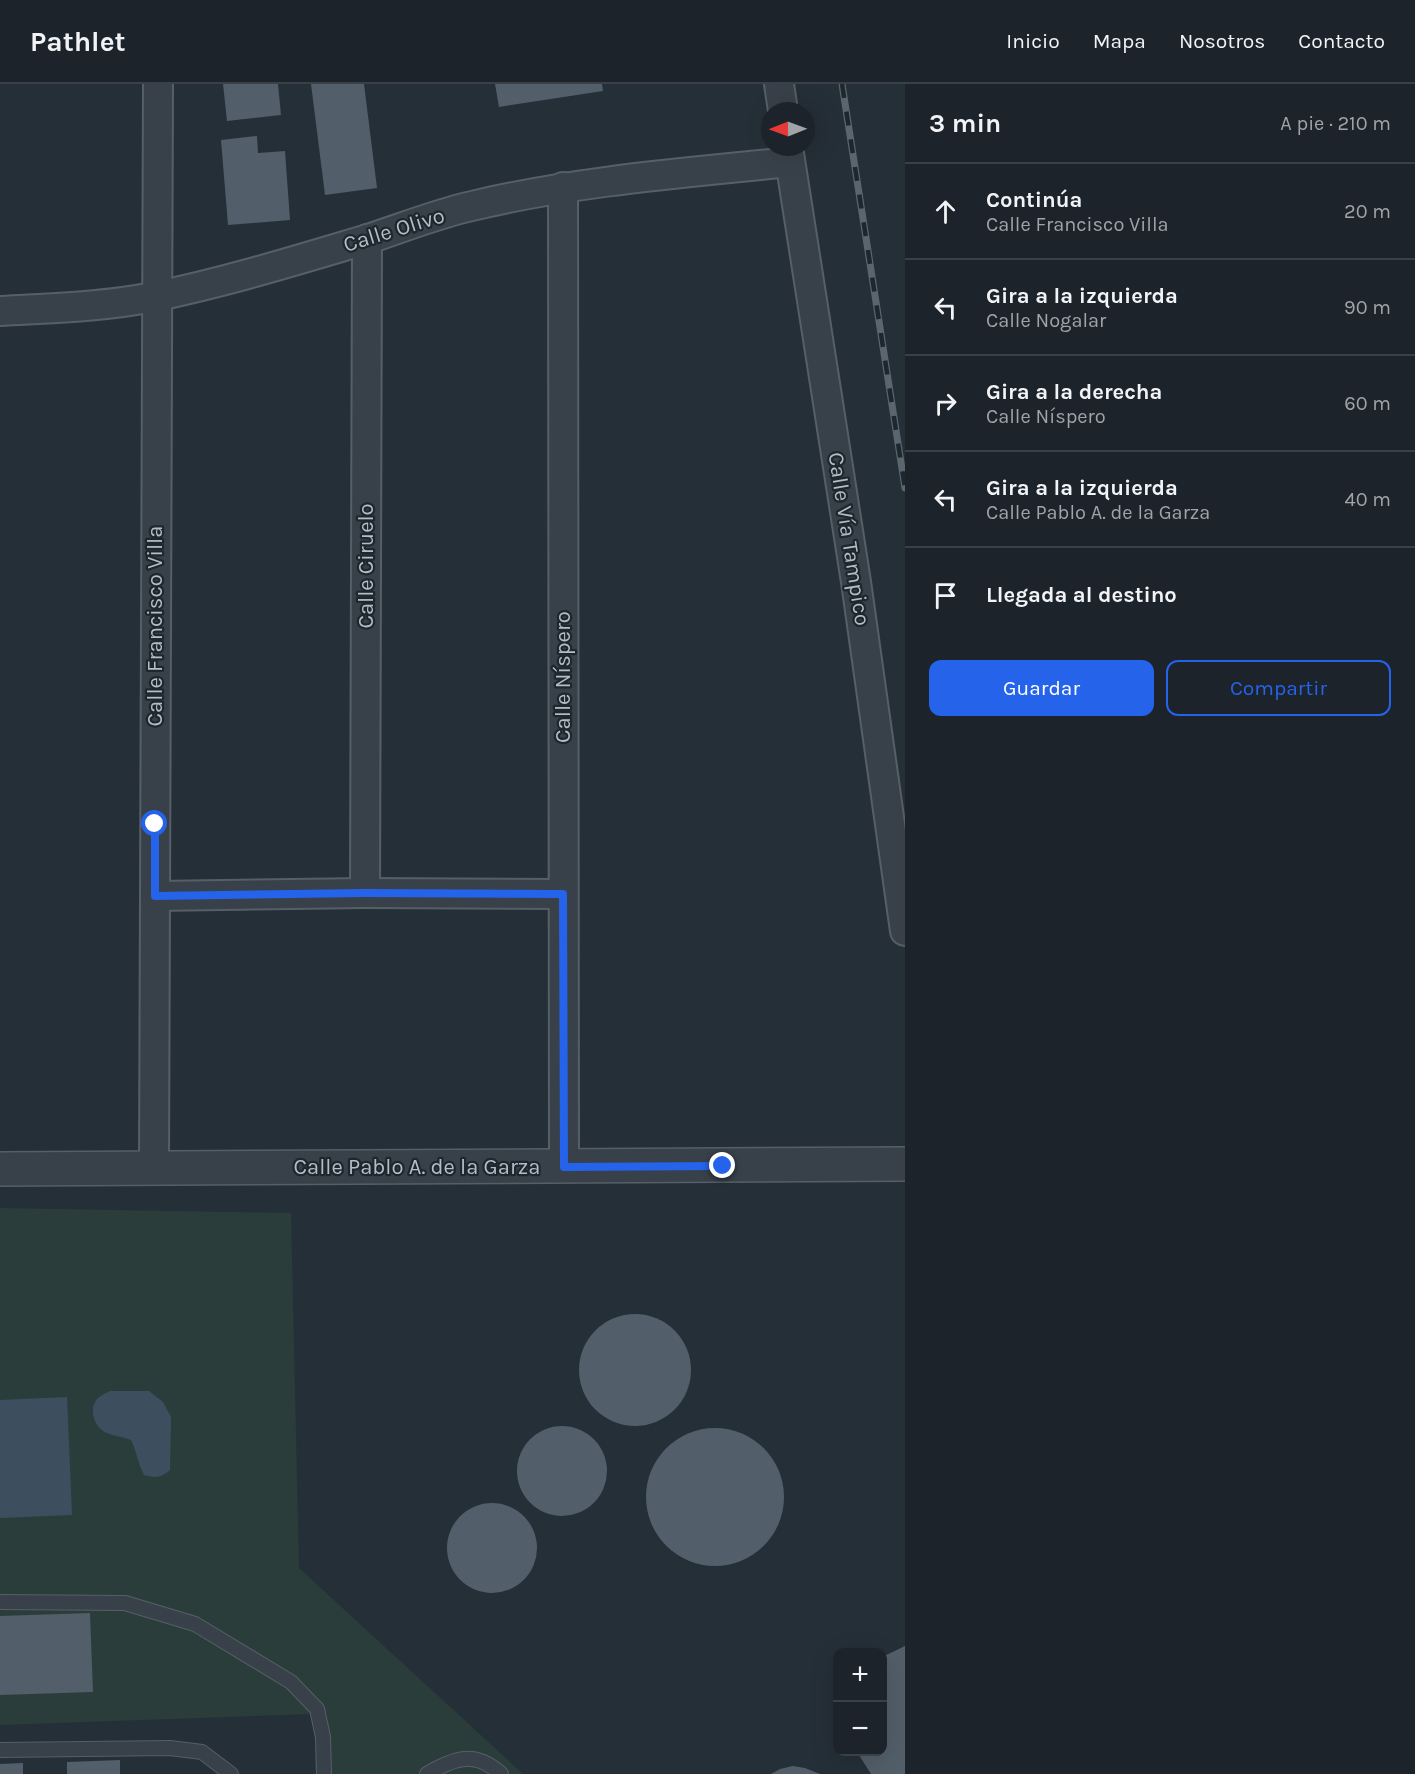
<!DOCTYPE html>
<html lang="es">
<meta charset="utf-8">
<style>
:root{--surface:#1c232a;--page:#292f36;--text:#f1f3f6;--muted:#a0a4a8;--line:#3a4047;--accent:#2563eb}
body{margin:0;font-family:Karla,sans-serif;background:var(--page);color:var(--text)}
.controls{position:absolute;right:18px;bottom:18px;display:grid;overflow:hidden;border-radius:12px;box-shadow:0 6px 24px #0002}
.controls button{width:54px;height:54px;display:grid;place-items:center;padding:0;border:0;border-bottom:2px solid var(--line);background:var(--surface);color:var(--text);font:30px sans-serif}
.compass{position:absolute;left:761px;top:18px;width:54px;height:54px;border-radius:50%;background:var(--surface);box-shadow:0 6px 24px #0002;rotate:269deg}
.stop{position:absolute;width:18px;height:18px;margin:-14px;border:4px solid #2563eb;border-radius:50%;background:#fff}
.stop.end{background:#2563eb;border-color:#fff;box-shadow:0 2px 6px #0008}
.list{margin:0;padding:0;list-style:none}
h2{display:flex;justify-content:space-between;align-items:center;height:78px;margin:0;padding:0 24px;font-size:26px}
h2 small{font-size:20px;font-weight:400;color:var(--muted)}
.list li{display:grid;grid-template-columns:39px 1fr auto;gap:18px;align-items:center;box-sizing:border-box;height:96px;padding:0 24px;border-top:2px solid var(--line)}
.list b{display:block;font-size:22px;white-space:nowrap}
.list p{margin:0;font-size:20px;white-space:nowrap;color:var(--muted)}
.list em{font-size:20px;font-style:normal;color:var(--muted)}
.actions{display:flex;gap:12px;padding:18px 24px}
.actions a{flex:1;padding:14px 0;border:2px solid var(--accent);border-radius:12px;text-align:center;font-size:21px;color:var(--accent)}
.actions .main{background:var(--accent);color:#fff}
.icon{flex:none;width:33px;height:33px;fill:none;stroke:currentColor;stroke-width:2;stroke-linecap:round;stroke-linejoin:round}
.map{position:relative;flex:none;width:905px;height:1690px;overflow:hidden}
header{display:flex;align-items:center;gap:36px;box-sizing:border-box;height:84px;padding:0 30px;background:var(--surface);border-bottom:2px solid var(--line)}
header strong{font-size:28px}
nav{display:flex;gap:33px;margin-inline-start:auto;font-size:21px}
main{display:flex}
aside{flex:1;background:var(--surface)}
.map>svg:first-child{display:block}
</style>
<header>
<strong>Pathlet</strong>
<nav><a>Inicio</a><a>Mapa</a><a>Nosotros</a><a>Contacto</a></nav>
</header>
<main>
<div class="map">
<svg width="905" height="1690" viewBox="0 0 905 1690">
<rect width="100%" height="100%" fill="#252f38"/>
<path fill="#2a3d3b" d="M0,1124L291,1129L299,1484L523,1690H316L314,1630L0,1641Z"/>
<g fill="#3d4f5f">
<path d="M110,1307H149L163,1318L171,1333L170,1386C161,1394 155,1394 144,1391C138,1380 137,1368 131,1356C123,1353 114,1352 107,1349C95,1344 88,1326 97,1315C100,1312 106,1309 110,1307Z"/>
<path d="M67,1313L72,1431L0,1434V1316Z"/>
</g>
<g fill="#525e69">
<path d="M223,0H278L281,31L227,37Z"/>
<path d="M311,0H364L377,104L325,111Z"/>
<path d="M495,0H602L603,7L499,23Z"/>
<path d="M257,52L258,69L285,67L290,136L228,141L221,56Z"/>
<circle cx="635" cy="1286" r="56"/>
<circle cx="562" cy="1387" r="45"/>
<circle cx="715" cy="1413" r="69"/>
<circle cx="492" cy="1464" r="45"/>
<path d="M90,1529L93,1608L0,1611V1532Z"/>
<path d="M905,1562V1690H871L857,1668H882V1573Z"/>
<path d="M120,1676V1690H67V1678Z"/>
<path d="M23,1679V1690H0V1680Z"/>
<path d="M793,1682L805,1684L820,1690H771L780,1685Z"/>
</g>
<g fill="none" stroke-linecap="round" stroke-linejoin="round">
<g stroke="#565f67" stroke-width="16">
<g id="service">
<path d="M0,1518L125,1519L195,1540L291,1598L317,1625L323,1653L324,1690"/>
<path d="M0,1666L170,1664L202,1668L231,1690"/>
<path d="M427,1690C454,1674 475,1666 501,1690"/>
</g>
</g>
<g stroke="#565f67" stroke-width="32">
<g id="minor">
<path d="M779,0L783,27"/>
<path d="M788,63L856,498L905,847"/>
<path d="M563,103L564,1083"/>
<path d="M0,227C51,224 103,223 153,213C226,198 297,176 368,155C402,144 436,130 472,122C576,97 683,89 790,78"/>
<path d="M365,809L367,155"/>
<path d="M155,812L365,809L563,810"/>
<path d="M154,1084L158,0"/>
</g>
</g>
<g stroke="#565f67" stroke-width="36">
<path id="tertiary" d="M0,1085L905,1080"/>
</g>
<use href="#service" stroke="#384149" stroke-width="14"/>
<use href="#minor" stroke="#384149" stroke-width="28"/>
<use href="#tertiary" stroke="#384149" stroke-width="33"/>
<g stroke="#5b656f" stroke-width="7">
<path id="rail" d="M842,0L905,404"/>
</g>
<use href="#rail" stroke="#1e262e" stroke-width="4.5" stroke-dasharray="14" stroke-linecap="butt"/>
</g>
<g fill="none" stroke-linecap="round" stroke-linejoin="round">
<path stroke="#2563eb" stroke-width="8" d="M155,740V812L365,809L563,810L564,1083L723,1082"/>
</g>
<g text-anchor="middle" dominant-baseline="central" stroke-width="4.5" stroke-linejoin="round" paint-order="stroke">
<g font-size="22" fill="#b4bcc5" stroke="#1e262e">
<text transform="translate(394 146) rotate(-17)">Calle Olivo</text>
<text transform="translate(849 455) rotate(81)">Calle Vía Tampico</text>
<text transform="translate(366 482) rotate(-90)">Calle Ciruelo</text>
<text transform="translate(155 542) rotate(-90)">Calle Francisco Villa</text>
<text transform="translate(563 593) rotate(-90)">Calle Níspero</text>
<text x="417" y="1083">Calle Pablo A. de la Garza</text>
</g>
</g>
</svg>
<div class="controls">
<button>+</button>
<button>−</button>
</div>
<svg class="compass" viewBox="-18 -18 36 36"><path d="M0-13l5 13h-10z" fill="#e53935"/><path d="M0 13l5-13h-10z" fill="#a0a4a8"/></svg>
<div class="stop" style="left:155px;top:740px"></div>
<div class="stop end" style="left:723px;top:1082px"></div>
</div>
<aside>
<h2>3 min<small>A pie · 210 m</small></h2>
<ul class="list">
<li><svg class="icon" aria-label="ahead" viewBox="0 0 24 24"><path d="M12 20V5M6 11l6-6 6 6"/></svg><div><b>Continúa</b><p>Calle Francisco Villa</p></div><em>20 m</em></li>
<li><svg class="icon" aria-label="left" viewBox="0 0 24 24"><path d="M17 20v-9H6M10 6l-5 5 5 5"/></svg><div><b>Gira a la izquierda</b><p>Calle Nogalar</p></div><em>90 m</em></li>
<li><svg class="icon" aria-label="right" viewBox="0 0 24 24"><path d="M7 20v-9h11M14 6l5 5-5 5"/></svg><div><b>Gira a la derecha</b><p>Calle Níspero</p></div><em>60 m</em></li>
<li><svg class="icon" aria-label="left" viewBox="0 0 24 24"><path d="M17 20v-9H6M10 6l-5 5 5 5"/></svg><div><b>Gira a la izquierda</b><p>Calle Pablo A. de la Garza</p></div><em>40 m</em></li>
<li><svg class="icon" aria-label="arrive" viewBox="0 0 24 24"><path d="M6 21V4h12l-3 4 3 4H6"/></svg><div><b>Llegada al destino</b></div></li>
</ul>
<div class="actions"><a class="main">Guardar</a><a>Compartir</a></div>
</aside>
</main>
